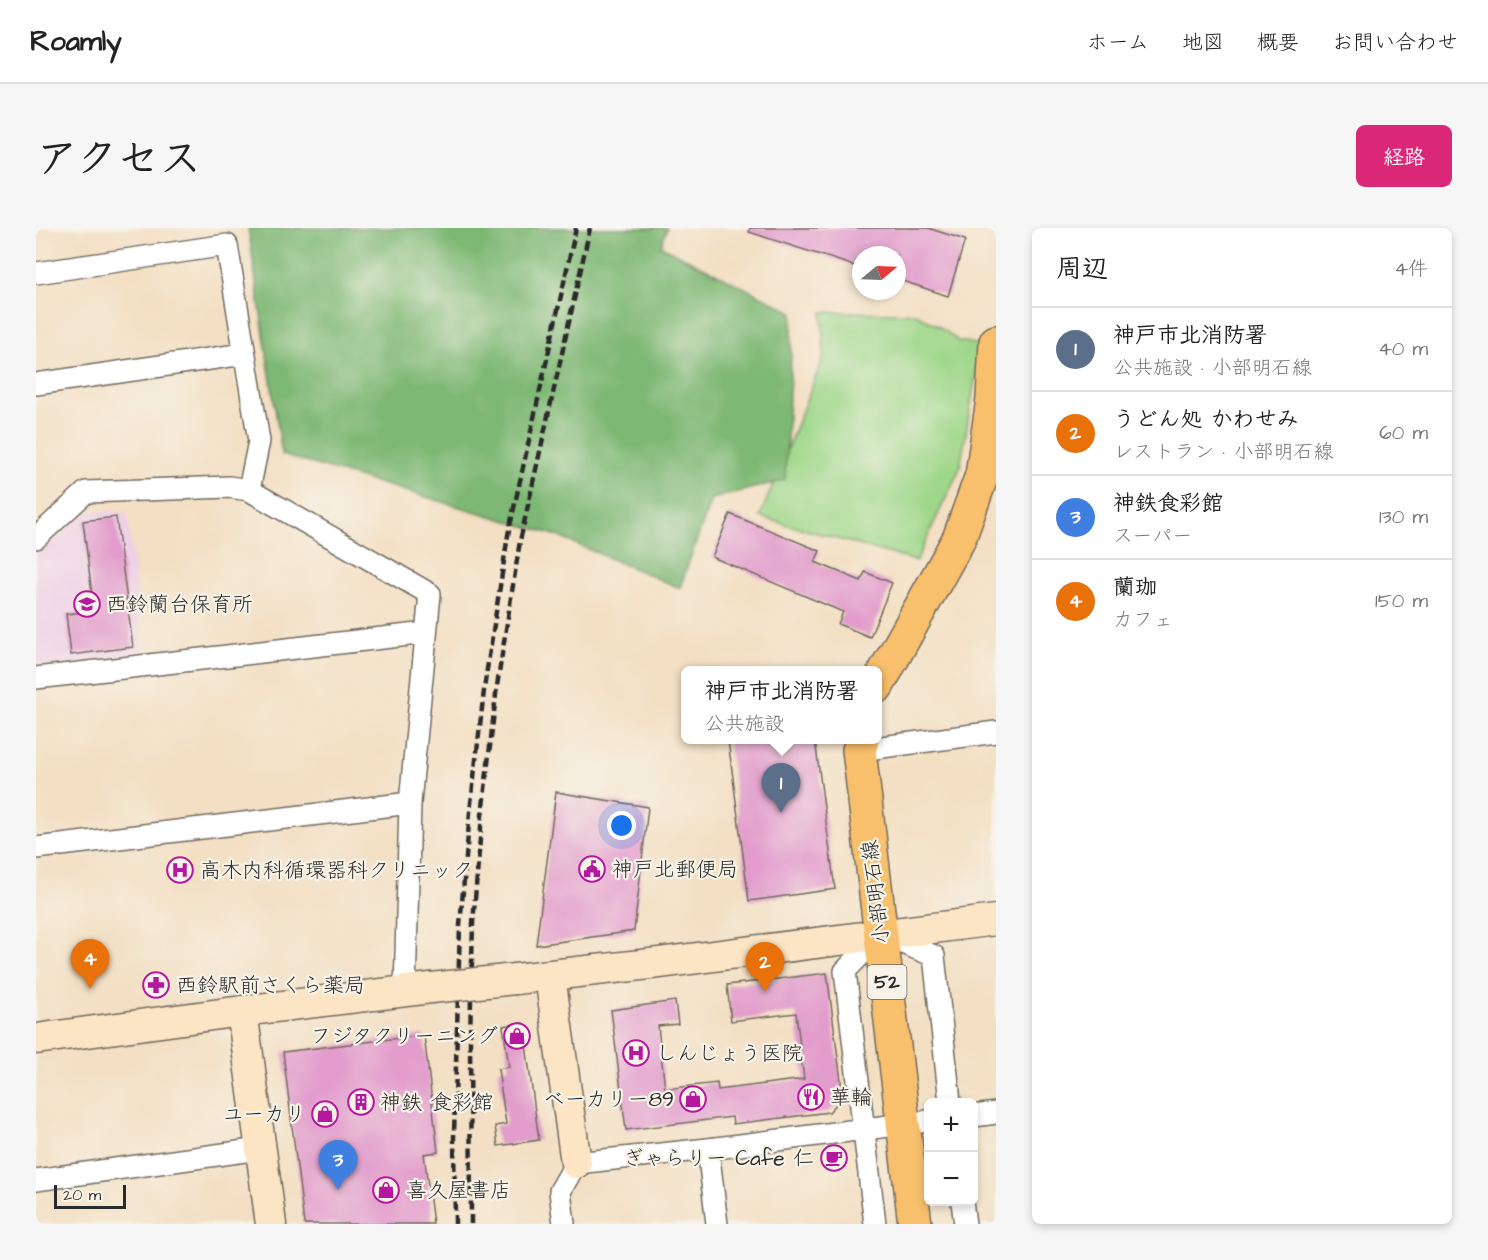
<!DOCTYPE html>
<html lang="ja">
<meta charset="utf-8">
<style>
:root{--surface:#fff;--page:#f6f6f6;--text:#222;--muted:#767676;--line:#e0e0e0;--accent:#db2777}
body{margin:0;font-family:"Architects Daughter","Klee One",sans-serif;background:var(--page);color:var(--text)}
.controls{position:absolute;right:18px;bottom:18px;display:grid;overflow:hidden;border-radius:9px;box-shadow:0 3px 9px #0003}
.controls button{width:54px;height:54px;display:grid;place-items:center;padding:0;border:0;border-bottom:2px solid var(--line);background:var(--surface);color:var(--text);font:30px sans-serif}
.compass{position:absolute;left:816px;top:18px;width:54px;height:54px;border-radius:50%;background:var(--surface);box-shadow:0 3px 9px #0003;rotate:71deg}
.scale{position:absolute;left:18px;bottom:15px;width:72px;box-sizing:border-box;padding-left:6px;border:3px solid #2b2b2b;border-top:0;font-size:16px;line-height:21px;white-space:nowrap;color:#2b2b2b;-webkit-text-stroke:4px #f7f3e8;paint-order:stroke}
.you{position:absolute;left:586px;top:598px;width:21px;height:21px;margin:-15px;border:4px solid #fff;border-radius:50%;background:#1a73e8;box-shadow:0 0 0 9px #1a73e833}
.badge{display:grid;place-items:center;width:39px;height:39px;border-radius:50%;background:var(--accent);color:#fff;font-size:20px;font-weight:700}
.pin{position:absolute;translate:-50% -50px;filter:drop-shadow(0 2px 3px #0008)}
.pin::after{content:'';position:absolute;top:32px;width:21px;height:18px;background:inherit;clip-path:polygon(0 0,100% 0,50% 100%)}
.popup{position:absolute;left:645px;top:438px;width:201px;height:78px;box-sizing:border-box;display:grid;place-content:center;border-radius:9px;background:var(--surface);filter:drop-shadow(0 2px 4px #0005);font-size:20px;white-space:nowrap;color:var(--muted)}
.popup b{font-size:22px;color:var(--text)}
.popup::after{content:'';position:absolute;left:50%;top:100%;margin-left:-12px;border:12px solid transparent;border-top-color:var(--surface)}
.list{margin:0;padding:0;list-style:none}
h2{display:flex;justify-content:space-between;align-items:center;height:78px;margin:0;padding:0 24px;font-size:26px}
h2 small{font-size:20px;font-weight:400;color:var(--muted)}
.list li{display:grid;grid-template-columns:39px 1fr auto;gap:18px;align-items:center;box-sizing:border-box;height:84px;padding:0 24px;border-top:2px solid var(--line)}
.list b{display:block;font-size:22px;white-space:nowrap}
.list p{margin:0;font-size:20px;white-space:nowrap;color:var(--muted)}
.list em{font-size:20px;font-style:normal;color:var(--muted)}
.map{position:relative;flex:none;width:960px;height:996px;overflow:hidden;border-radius:9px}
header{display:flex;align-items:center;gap:36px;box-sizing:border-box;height:84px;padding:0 30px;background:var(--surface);border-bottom:2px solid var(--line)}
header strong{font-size:28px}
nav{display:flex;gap:33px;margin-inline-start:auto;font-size:21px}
.intro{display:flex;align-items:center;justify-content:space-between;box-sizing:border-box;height:144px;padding:0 36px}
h1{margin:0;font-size:42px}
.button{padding:15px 27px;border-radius:9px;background:var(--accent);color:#fff;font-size:21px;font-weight:700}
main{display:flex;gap:36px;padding:0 36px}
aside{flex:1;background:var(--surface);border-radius:9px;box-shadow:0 3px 9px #0003}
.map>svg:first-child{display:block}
</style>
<header>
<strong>Roamly</strong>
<nav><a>ホーム</a><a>地図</a><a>概要</a><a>お問い合わせ</a></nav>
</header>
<div class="intro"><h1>アクセス</h1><a class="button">経路</a></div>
<main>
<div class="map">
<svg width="960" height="996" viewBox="0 0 960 996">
<rect width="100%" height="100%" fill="#f7f3e8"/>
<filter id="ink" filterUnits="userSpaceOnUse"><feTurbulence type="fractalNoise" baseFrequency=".0167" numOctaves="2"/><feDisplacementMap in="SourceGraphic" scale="12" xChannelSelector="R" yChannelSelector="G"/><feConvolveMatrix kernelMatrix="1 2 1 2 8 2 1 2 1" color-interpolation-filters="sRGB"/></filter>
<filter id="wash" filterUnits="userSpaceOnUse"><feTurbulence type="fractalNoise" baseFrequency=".008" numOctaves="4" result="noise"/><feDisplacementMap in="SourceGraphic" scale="24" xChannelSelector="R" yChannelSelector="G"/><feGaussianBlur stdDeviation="1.35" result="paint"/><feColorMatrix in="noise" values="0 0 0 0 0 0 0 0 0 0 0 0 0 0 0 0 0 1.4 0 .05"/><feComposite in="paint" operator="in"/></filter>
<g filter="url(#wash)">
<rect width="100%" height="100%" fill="#f3dfc3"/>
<path fill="#efd0e6" d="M50,283L91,284L108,426L0,440V325Z"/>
<path fill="#9ed789" stroke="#64815a" stroke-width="1.5" d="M786,84L878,85L904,99L922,113L945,117L924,240L880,333L724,289L788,128Z"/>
<path fill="#7eb875" stroke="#547250" stroke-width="1.5" d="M212,0H631L625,18L757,84L749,252L675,271L644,360L516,306L246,227Z"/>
<g id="blocks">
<g fill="#e29dcc">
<path d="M714,0H892L929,12L912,68L861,51V27H825V40L713,4Z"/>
<path d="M694,286L784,323L779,334L825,353L829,344L856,355L834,409L802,396L807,384L676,329Z"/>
<path d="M80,289L97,419L35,427L30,386L58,383L47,293Z"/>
<path d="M692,512H779L799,661L713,673Z"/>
<path d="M520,564L612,579L598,703L500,717Z"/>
<path d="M791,745L807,869L793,884L697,896L696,889L590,902L575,782L639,773L642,796L622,798L629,861L681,855L682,862L768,851L760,785L695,793L691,757Z"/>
<path d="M487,795L503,912L462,918L459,898L470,896L462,841L473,839L467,798Z"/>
<path d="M388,807L402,924L388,926L397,996H268L247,824Z"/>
</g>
</g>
</g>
<g filter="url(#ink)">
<use href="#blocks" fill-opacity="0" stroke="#716a60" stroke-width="1.5"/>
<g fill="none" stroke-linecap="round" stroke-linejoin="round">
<g stroke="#716a60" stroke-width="24">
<g id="street">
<path d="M0,45L191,17L223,213L213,262L394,366L374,575L369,763"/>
<path d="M0,156L208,126"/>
<path d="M0,310L50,264L193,259L213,262"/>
<path d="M0,450L390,405"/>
<path d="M823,522L960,504"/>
<path d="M0,620L374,575"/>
<path d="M938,888L960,885"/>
<path d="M672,921L681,996"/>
<path d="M0,952L224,921"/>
<path d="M926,974L929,996"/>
<path d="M528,996L524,963L540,935L672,921L892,893"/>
<path d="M839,996L809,743L845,706L898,728L914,874"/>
</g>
</g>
<g stroke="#716a60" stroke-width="33">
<g id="secondary">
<path d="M514,748L540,935"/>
<path d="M479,751L623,735L960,692"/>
<path d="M206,783L235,996"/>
<path d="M0,811L206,783L395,760"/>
</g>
</g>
<g stroke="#716a60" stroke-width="36">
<g id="primary">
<path d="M841,458L923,311L946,247L957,171L960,114"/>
<path d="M826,512L823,522L879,996"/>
</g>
</g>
<use href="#street" stroke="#fff" stroke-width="21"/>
<use href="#secondary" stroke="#fce5c4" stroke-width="30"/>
<use href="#primary" stroke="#f8bf6c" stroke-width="33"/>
<g stroke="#2b2b2b" stroke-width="4.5" stroke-dasharray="9 4.5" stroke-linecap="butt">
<path d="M419,996L418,907L424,697L434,584L449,454L472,307L540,0"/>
<path d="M435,996L434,810L437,695L446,587L461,458L484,313L554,0"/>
</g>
<g stroke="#716a60" stroke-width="33" stroke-linecap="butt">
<path id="secondary-bridge" d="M395,760L479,751"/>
</g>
<use href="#secondary-bridge" stroke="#fce5c4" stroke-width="30"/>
</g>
</g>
<defs>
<g id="school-ring" transform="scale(1.35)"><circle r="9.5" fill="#f7f3e8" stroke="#b5179e" stroke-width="1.5"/><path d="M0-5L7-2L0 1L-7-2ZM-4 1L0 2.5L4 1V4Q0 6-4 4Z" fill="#b5179e"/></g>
<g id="civic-ring" transform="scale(1.35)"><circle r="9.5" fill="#f7f3e8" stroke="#b5179e" stroke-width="1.5"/><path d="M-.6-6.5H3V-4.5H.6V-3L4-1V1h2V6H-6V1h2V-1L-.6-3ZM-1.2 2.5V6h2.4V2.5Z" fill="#b5179e"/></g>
<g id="hospital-ring" transform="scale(1.35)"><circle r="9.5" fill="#f7f3e8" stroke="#b5179e" stroke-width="1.5"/><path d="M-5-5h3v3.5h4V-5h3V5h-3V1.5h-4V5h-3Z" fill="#b5179e"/></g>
<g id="pharmacy-ring" transform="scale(1.35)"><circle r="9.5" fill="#f7f3e8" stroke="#b5179e" stroke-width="1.5"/><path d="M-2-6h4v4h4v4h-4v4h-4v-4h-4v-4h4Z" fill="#b5179e"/></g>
<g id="shop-ring" transform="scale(1.35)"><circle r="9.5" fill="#f7f3e8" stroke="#b5179e" stroke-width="1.5"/><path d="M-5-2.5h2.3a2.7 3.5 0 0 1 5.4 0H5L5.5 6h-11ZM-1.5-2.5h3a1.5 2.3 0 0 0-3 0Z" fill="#b5179e"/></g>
<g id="restaurant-ring" transform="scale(1.35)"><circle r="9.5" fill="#f7f3e8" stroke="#b5179e" stroke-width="1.5"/><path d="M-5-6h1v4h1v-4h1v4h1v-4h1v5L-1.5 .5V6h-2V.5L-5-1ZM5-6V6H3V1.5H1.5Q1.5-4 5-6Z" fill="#b5179e"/></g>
<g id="building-ring" transform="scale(1.35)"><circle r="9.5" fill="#f7f3e8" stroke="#b5179e" stroke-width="1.5"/><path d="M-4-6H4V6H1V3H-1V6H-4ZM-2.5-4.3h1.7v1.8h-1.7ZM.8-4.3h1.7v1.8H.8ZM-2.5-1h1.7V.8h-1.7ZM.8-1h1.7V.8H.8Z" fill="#b5179e"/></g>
<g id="cafe-ring" transform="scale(1.35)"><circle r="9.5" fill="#f7f3e8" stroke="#b5179e" stroke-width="1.5"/><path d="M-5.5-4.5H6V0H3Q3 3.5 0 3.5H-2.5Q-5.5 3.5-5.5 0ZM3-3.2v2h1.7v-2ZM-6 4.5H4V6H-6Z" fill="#b5179e"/></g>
</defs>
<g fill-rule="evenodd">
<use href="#school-ring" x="51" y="376"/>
<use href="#civic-ring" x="556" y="641"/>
<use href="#hospital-ring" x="144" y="642"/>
<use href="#pharmacy-ring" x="120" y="757"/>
<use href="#shop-ring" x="481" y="808"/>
<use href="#hospital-ring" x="600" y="825"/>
<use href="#restaurant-ring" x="775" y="869"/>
<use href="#shop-ring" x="657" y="871"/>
<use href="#building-ring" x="325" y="874"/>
<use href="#shop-ring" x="289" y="886"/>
<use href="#cafe-ring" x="798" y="930"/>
<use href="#shop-ring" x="350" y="962"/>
</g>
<g text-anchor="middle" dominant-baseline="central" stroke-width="4.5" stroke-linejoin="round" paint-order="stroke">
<rect fill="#f7f3e8" stroke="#686764" stroke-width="1.5" x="831.5" y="737" width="39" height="34" rx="4.5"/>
<g font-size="20" font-weight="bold" fill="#2b2b2b">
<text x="851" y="754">52</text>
</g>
<g font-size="21" fill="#2b2b2b" stroke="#f7f3e8" text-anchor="start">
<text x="70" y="376">西鈴蘭台保育所</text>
<text x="576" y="641">神戸北郵便局</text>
<text x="164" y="642">高木内科循環器科クリニック</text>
<text x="140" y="757">西鈴駅前さくら薬局</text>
<text x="462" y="808" text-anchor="end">フジタクリーニング</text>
<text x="620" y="825">しんじょう医院</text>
<text x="794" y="869">華輪</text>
<text x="638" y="871" text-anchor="end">ベーカリー89</text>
<text x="344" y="874">神鉄 食彩館</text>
<text x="270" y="886" text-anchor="end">ユーカリ</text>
<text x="778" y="930" text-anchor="end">ぎゃらりー Cafe 仁</text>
<text x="370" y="962">喜久屋書店</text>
</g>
<g font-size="21" fill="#2b2b2b" stroke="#f7f3e8">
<text transform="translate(840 664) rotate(-97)">小部明石線</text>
</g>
</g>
</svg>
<div class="controls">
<button>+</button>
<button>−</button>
</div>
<svg class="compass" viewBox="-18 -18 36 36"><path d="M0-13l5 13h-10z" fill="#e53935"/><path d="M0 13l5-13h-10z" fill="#767676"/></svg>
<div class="scale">20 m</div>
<div class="you"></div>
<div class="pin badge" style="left:745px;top:585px;background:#5c6f8a">1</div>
<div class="popup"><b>神戸市北消防署</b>公共施設</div>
<div class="pin badge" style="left:729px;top:764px;background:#e8710a">2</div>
<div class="pin badge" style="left:302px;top:962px;background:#3f7fe0">3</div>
<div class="pin badge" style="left:54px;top:761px;background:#e8710a">4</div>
</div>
<aside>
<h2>周辺<small>4件</small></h2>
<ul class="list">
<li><span class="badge" style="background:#5c6f8a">1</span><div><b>神戸市北消防署</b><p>公共施設 · 小部明石線</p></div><em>40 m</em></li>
<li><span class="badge" style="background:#e8710a">2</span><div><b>うどん処 かわせみ</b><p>レストラン · 小部明石線</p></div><em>60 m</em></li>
<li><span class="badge" style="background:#3f7fe0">3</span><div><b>神鉄食彩館</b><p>スーパー</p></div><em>130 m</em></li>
<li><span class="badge" style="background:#e8710a">4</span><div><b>蘭珈</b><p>カフェ</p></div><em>150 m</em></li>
</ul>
</aside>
</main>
